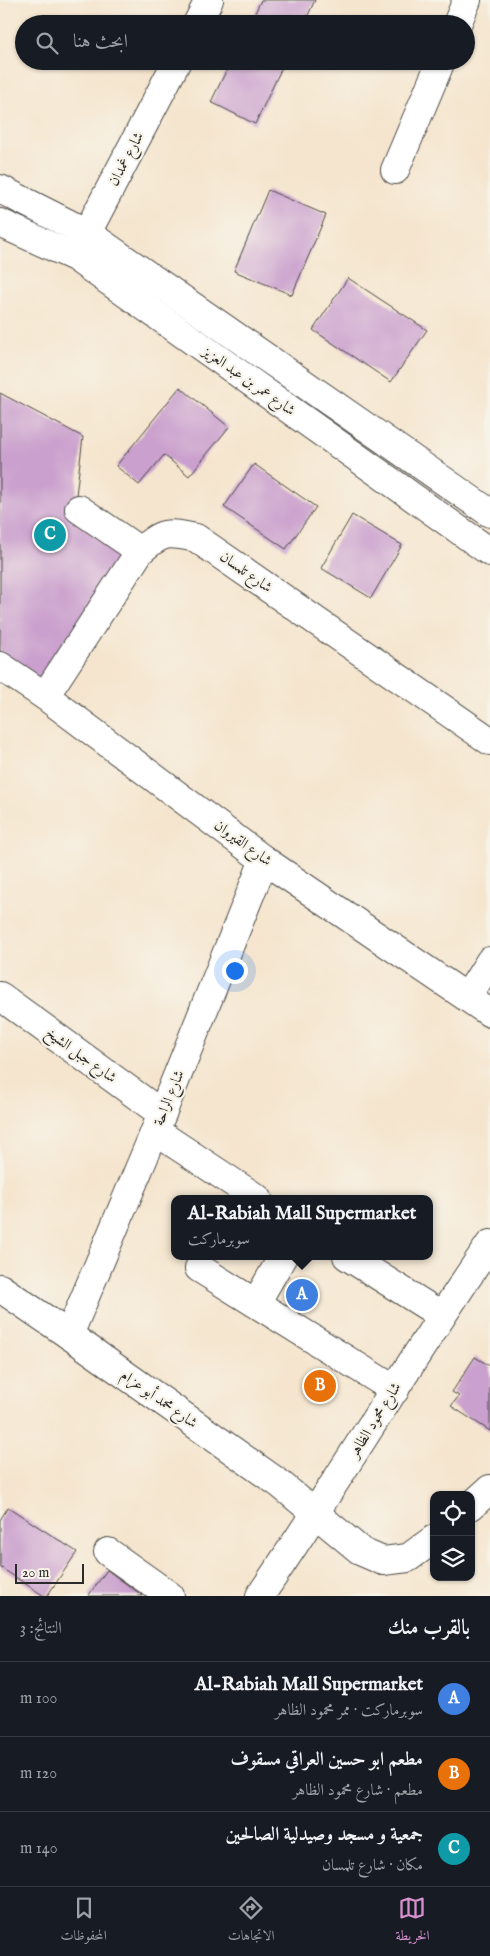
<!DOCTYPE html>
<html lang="ar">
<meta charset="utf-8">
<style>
:root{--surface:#171b24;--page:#20242c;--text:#f1f3f6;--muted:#9ea1a6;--line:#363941;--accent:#d690ce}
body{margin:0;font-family:"IM FELL English",Amiri,serif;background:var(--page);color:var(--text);direction:rtl}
.controls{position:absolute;right:15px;bottom:15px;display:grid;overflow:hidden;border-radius:10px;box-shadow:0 1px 4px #0004}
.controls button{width:45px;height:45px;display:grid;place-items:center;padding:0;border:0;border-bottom:1px solid var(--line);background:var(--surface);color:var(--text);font:25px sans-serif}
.scale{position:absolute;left:15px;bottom:12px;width:69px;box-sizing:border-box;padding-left:5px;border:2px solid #2b2b2b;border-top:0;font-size:14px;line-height:18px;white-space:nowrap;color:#2b2b2b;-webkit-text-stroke:4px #f7f3e8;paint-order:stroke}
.you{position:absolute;left:234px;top:970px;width:18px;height:18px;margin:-12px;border:4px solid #fff;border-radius:50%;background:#1a73e8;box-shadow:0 0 0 8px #1a73e833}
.badge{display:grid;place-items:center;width:32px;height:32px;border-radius:50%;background:var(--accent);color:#fff;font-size:16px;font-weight:700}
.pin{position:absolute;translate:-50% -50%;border:2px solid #fff;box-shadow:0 1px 5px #0006}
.popup{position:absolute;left:171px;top:1195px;width:262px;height:65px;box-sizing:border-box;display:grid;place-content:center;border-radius:10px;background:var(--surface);filter:drop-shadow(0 1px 4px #0005);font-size:16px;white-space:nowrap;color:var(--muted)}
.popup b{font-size:19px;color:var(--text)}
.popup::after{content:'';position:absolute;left:50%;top:100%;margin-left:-10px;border:10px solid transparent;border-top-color:var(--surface)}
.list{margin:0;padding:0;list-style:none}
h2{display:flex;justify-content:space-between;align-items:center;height:65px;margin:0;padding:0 20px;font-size:21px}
h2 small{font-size:16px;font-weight:400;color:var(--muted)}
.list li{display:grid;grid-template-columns:32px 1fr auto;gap:15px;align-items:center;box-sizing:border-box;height:75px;padding:0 20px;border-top:1px solid var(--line)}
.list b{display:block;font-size:19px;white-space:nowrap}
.list p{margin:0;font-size:16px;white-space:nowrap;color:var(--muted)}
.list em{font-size:16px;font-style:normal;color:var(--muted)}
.icon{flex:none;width:28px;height:28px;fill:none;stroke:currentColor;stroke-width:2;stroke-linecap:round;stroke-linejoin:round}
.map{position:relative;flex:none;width:490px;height:1596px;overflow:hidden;direction:ltr}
.search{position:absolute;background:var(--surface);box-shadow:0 1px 4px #0004;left:15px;right:15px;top:15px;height:55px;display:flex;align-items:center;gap:12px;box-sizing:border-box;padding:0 18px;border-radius:28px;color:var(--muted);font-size:19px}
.sheet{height:290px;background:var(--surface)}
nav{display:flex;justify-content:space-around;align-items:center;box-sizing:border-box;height:70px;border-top:1px solid var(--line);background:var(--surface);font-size:14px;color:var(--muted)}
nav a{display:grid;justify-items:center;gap:2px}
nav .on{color:var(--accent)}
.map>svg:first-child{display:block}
</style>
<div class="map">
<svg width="490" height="1596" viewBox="0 0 490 1596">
<rect width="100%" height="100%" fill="#f7f3e8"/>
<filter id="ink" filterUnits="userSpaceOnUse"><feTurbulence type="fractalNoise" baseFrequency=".02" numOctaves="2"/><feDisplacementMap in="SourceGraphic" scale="10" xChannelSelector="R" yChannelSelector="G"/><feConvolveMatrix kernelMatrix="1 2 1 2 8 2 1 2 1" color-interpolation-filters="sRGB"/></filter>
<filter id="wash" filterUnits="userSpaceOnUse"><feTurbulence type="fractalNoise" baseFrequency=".0096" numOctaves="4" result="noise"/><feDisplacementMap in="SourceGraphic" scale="20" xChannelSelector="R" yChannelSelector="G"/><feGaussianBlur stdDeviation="1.12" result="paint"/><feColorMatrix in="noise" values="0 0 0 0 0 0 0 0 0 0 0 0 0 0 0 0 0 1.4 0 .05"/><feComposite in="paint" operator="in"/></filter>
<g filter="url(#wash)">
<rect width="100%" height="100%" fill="#f5e5ce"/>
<g id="blocks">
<g fill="#caa0ce">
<path d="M261,0H315L304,24H250Z"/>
<path d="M231,61H285L255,124L211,102Z"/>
<path d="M268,190L326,215L292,295L234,271Z"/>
<path d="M348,278L427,330L391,382L313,330Z"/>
<path d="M180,387L229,427L189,476L164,455L139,485L116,466Z"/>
<path d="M0,393L83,437L74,512L127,558L43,685L0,655Z"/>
<path d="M254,464L316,507L286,549L224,507Z"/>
<path d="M352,515L402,545L371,598L321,568Z"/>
<path d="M475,1357L490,1366V1431L451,1406L459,1396L452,1392Z"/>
<path d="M8,1507L77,1552L47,1596H44L0,1567V1520Z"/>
<path d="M107,1570L143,1596H88Z"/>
</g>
</g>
</g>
<g filter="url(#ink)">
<use href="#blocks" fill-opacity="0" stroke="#494743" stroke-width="1"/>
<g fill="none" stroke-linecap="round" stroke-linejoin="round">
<g stroke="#494743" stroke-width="30">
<g id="minor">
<path d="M197,24L209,0"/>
<path d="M457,24L467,0"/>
<path d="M395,170L441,61"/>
<path d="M0,189L87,233L490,513"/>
<path d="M0,223L75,257L490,552"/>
<path d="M79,248L177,61"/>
<path d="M79,509L140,551"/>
<path d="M0,666L45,696L264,860L490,1013"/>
<path d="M45,696L140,551C163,531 167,532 196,538L490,741"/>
<path d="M0,996L162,1114"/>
<path d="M468,996L490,961"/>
<path d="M155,1131L258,1199"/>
<path d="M347,1256L441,1315"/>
<path d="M199,1268L395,1390"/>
<path d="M0,1288L69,1335L280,1484L362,1552L383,1561L408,1558L434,1539"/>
<path d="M256,1303L283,1256"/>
<path d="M69,1335L155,1131L264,860"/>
<path d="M471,1506L490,1489"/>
<path d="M108,1552L170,1596"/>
<path d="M260,1596C339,1480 411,1359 490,1244"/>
</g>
</g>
<use href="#minor" stroke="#fff" stroke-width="28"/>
</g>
</g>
<g text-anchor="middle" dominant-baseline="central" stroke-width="4.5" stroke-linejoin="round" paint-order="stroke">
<g font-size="15" fill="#2b2b2b" stroke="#f7f3e8">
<text transform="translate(126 159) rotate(-62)">شارع غمدان</text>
<text transform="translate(249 381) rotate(35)">شارع عمر بن عبد العزيز</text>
<text transform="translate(246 572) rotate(35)">شارع تلمسان</text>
<text transform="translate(243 843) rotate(36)">شارع القيروان</text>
<text transform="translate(81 1055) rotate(36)">شارع جبل الشيخ</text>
<text transform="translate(169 1098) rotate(-68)">شارع الراحة</text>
<text transform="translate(159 1399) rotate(35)">شارع محمد أبو عزام</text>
<text transform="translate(375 1420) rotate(-58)">شارع محمود الظاهر</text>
</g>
</g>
</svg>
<div class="controls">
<button><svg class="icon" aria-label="locate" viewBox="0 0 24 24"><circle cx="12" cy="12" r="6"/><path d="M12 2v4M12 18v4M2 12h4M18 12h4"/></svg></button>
<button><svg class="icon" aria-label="layers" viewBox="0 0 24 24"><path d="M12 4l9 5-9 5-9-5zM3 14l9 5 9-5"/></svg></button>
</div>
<div class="scale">20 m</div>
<div class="you"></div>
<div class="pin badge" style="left:302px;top:1295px;background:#3f7fe0">A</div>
<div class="popup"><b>Al-Rabiah Mall Supermarket</b>سوبرماركت</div>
<div class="pin badge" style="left:320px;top:1386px;background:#e8710a">B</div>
<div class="pin badge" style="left:50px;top:535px;background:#0f9aa8">C</div>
<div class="search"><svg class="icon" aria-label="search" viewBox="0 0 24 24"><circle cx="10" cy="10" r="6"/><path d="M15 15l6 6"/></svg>ابحث هنا</div>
</div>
<section class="sheet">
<h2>بالقرب منك<small>النتائج: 3</small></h2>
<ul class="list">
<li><span class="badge" style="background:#3f7fe0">A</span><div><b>Al-Rabiah Mall Supermarket</b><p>سوبرماركت · ممر محمود الظاهر</p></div><em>100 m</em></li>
<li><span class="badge" style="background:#e8710a">B</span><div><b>مطعم ابو حسين العراقي مسقوف</b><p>مطعم · شارع محمود الظاهر</p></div><em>120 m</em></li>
<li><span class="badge" style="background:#0f9aa8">C</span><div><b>جمعية و مسجد وصيدلية الصالحين</b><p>مكان · شارع تلمسان</p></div><em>140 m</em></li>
</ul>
</section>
<nav>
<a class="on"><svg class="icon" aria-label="map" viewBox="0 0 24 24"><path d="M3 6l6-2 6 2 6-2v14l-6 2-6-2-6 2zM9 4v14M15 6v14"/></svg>الخريطة</a>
<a><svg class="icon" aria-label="directions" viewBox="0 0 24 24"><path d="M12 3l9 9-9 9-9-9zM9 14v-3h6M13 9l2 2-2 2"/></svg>الاتجاهات</a>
<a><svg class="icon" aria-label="saved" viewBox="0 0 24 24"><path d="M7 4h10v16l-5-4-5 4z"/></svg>المحفوظات</a>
</nav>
